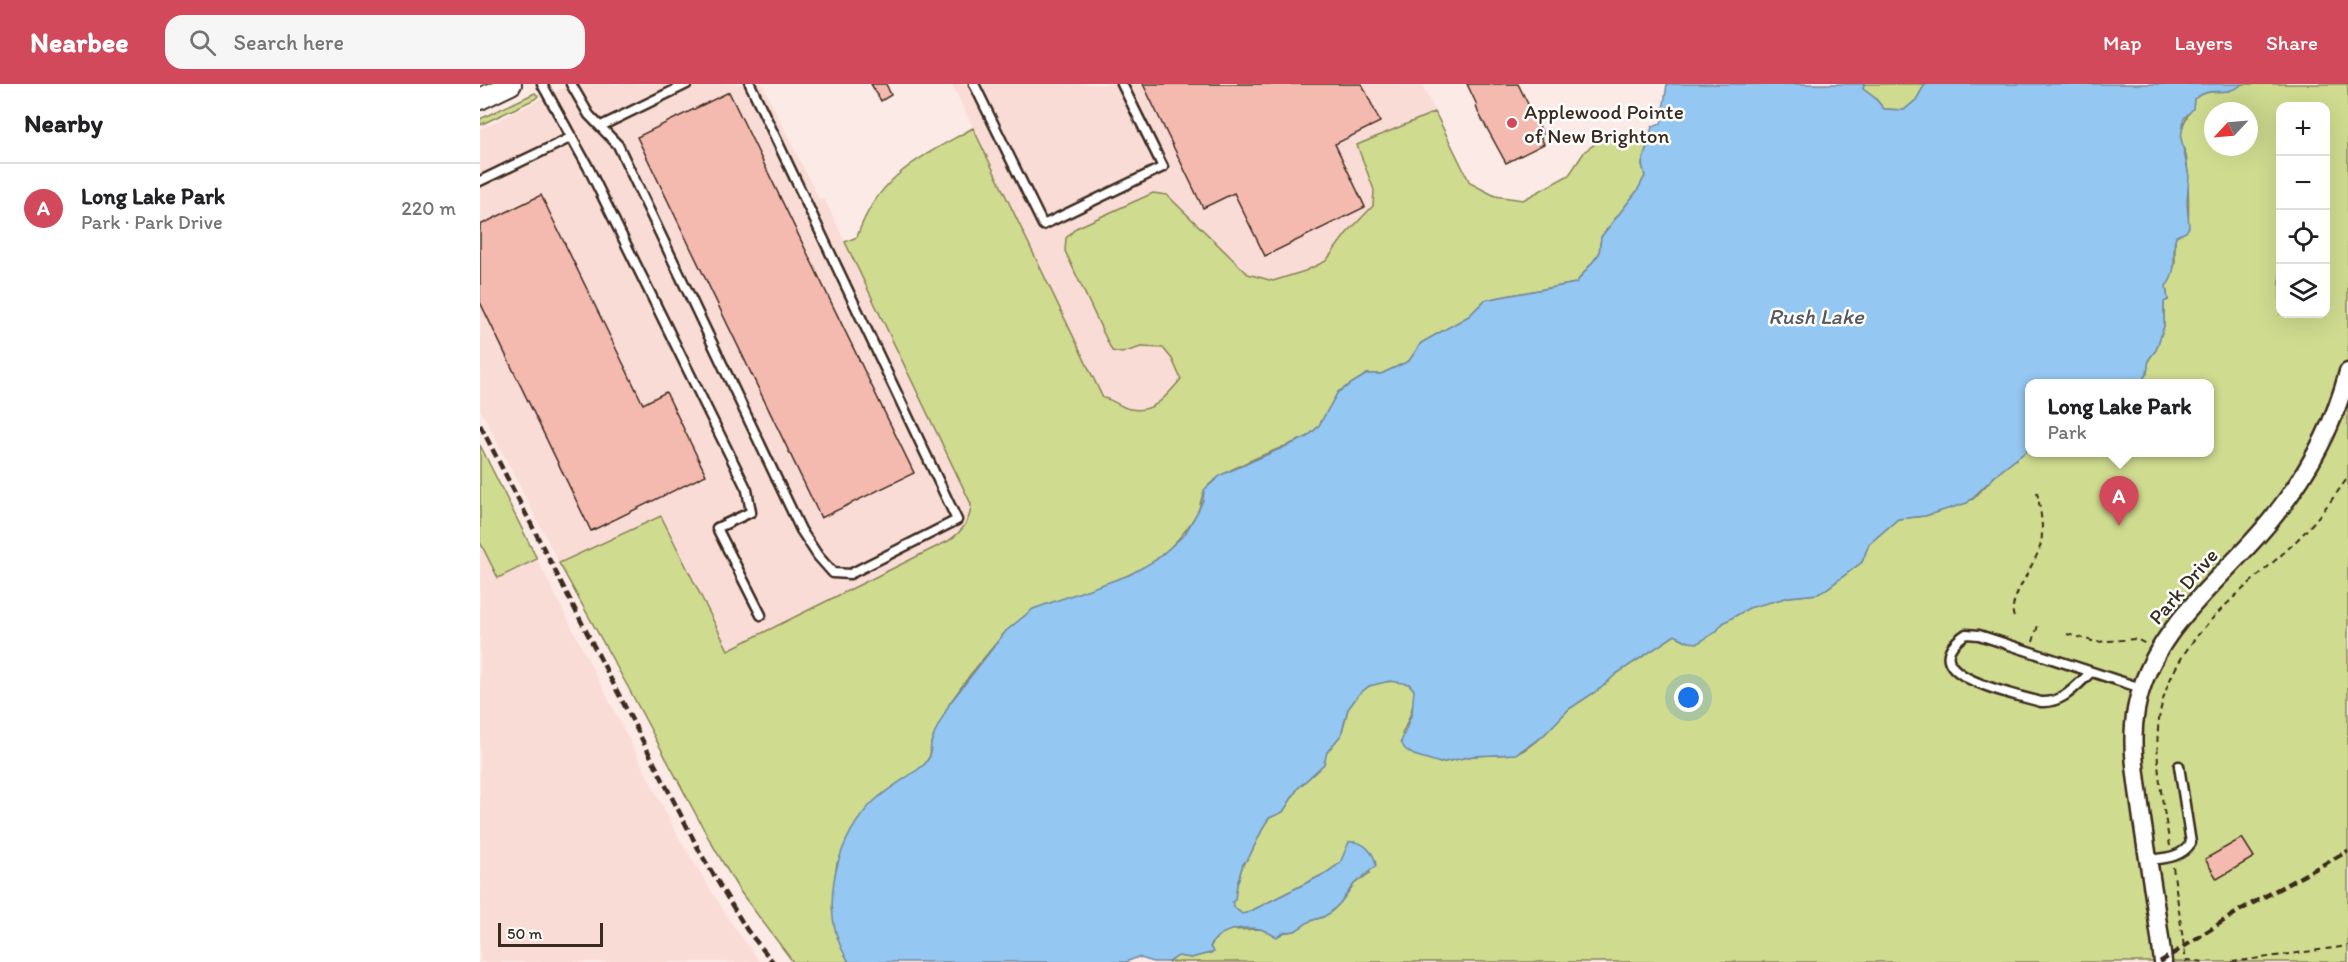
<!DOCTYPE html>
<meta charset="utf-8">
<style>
:root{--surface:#fff;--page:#f6f6f6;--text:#202124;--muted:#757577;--line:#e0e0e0;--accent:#d1495b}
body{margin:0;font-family:Itim,sans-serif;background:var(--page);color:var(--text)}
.controls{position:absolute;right:18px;top:18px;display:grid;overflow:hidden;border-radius:12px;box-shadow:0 6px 24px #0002}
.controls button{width:54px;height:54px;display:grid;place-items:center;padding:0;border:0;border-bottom:2px solid var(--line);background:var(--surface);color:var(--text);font:30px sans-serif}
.compass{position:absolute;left:1724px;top:18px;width:54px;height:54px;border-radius:50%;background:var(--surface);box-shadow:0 6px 24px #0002;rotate:244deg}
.scale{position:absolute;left:18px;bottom:15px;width:105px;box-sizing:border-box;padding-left:6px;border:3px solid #3b2a1e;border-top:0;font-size:16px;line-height:21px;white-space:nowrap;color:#3b2a1e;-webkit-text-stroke:4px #fff;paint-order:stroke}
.you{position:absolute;left:1209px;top:614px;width:21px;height:21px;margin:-15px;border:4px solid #fff;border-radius:50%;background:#1a73e8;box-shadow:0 0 0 9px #1a73e833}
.badge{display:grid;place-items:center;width:39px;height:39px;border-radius:50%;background:var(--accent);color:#fff;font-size:20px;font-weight:700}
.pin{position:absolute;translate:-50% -50px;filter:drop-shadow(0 2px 3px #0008)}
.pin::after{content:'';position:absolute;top:32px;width:21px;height:18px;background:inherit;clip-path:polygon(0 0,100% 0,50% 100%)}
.popup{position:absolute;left:1545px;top:295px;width:189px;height:78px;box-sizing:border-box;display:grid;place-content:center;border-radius:12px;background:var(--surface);filter:drop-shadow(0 2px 4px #0005);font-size:20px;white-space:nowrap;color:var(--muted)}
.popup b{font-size:22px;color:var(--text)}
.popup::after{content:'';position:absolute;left:50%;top:100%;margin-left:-12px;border:12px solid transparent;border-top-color:var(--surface)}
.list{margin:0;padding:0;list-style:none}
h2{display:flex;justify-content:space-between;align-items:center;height:78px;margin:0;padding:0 24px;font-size:26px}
h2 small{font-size:20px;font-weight:400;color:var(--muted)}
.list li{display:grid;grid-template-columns:39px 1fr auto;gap:18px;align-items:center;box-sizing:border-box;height:90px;padding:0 24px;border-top:2px solid var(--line)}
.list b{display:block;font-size:22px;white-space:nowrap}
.list p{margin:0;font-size:20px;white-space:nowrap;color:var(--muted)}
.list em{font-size:20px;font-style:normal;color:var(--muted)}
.icon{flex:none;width:33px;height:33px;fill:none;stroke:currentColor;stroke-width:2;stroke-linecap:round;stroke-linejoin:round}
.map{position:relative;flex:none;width:1868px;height:878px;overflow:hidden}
header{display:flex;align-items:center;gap:36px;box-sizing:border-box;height:84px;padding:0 30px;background:var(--accent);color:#fff}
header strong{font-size:28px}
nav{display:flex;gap:33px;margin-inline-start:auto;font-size:21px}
.search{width:420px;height:54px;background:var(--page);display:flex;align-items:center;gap:15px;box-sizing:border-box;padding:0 21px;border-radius:18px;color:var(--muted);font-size:22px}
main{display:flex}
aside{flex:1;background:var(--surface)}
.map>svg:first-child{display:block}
</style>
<header>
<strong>Nearbee</strong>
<div class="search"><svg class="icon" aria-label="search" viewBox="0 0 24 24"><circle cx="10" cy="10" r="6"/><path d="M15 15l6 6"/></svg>Search here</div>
<nav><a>Map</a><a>Layers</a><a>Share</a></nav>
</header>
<main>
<aside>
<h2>Nearby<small></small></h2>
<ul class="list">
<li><span class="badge">A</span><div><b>Long Lake Park</b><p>Park · Park Drive</p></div><em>220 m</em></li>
</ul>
</aside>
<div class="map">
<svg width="1868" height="878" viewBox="0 0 1868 878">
<rect width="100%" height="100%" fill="#fceae7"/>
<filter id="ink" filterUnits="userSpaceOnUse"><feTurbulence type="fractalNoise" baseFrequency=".0167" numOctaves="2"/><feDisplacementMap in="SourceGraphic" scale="12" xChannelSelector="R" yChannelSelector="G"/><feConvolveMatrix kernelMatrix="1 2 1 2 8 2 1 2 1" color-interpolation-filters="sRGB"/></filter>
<g filter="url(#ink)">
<g fill="#fadcd6">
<path d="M92,0H282L339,115L344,114L491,420V429L485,442L476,452L248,566L181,432L79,479L0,325V45Z"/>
<path d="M472,0H942L955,28L878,61L894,106L893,122L866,150L846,177L825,187L793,197L768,190L727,150L585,167L632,267L642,269L661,263L683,264L692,275L701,295L684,315L671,325H649L631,315L623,314Z"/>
<path d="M0,458L18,494L57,475L199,754L248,834L280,878H0Z"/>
</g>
<g fill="#cfdb8f" stroke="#858256" stroke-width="1.5" fill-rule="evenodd">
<path d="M1384,0H1445L1436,16L1424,26L1404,25L1395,14L1383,5Z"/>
<path d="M1763,0H1868V878H689L698,872L711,874L733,868L730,863L738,851L750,846L781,845L791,850L815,847L830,837L843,833L850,829L860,819L874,800L890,789L867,767L860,779L846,789L769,828L763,831L755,824L752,818L763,780L769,773L785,740L789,734L803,728L818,704L839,685L847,668L861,651L868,625L879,610L889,602L900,598L922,597L929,600L935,607C934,623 929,635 922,650L960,679L993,672L1036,670L1044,666L1062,653L1089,625L1121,604L1136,590L1195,551L1208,558L1228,553L1243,539L1268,524L1309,513L1338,510L1345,506L1382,478L1389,460L1418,435L1445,432L1493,415L1517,390L1549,365V368H1729V300L1660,299L1667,289L1669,275L1676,266L1684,242V217L1688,216L1686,202L1695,180V156L1696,152C1700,150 1705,149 1707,146C1710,141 1708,80 1706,72C1705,66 1701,60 1701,54C1700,38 1714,26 1714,15C1734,0 1741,15 1763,0ZM1800,22H1846V230H1800ZM1733,27H1769V63H1733Z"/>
<path d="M55,9L58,12L55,15L0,41V35Z"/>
<path d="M955,28L990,99L1015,112L1043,116L1089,91L1105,67L1128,51H1147L1167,61L1162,80L1165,92L1157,107L1121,153L1119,170L1096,199L1005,216L989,232L941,259L929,277L901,290H887L858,308L838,343L827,353C806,362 736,387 725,406C721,411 721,421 718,427C705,451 687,469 664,484L526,547L490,591L470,619L451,659L450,672L445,680L426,696L357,779L353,808L357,853L369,878H313L259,806L229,755L148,603L79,479L181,432L248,566L468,457C482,448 491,437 491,420L365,158L377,153C398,91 440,74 493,44L623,314C633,315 640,323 650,325C674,330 687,311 701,295L692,275L683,264L661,263L642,269L632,267L585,167L586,154L596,144L673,109L687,111L768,190L793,197L825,187L846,177L866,150L893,122L894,106L877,61Z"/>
<path d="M0,361L57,475L18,494L0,458Z"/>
</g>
<path fill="#94c7f1" stroke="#70889d" stroke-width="1.5" d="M1187,0H1384L1383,5L1395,14L1404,25L1424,26L1436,16L1445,0H1763C1743,15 1733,0 1714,15L1713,25L1704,34L1701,54L1709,92L1707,118L1709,143L1706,148L1696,152L1695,156C1692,173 1698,189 1686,202L1688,216L1684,218V242L1676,266L1669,275L1667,289L1660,299L1549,300V365L1517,390L1487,419L1445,432L1418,435L1389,460L1382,478L1345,506L1338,510L1309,513L1269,524L1243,539L1236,548L1218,559L1209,558L1195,551L1136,590L1121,604L1089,625L1062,653L1036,670L993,672L960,679L934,671L925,665L921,658L932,629L934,606L929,600L910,597L889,602L879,610L868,625L861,651L847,668L844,680L818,704L803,728L789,734L785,740L769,773L763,780L757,800L755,816L752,818L755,824L762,830L769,828L846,789L860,779L869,758C883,756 895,769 896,782L874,800L860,819L850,829L843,833L830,837L815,847L805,848L797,853C792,851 785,846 780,845C762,842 737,845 730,863L734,868L711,874L698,872L689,878H673L658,873L646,878H369C338,830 353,761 390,721C404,706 429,693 445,680L450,672L451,659L456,646L470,619L526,547L553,525L649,491L676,476L705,450L718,427L723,416L724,406L741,391L827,353L838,343L858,308L887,290H901L929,277L941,259L989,232L1005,216L1096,199L1119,170L1121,153L1157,107L1165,92L1162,80L1172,43L1181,40Z"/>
<g fill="#f5baaf" stroke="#3b2a1e" stroke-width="1.5">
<path d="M391,0H406L411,11L401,17Z"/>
<path d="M663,0H882L900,38L855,60L885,123L785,172L754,109L723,124Z"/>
<path d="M987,0H1038L1063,50L1060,51L1064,60L1026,79L998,28L996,22L997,21Z"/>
<path d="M249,8L434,389L341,434L157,53Z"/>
<path d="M61,111L163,320L186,308L226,391L111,447L0,218V141Z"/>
<path d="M1762,754L1774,773L1737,795L1725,775Z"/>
</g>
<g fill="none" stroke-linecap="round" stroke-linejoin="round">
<g stroke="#3b2a1e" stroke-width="13">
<g id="service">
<path d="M62,0L108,83L267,406L271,428L237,444L281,531"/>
<path d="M91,0L109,31L138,61L321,446L338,472L353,489L370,490L477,436L270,0"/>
<path d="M494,0L563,141L683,83L642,0"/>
<path d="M121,42L207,0"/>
<path d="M0,97L92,53"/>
<path d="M1611,588C1595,603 1583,619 1561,618C1535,610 1427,590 1486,550L1499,551L1661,604"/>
<path d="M1668,776C1685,774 1701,774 1711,759L1699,682"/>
</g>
</g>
<g stroke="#3b2a1e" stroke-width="21">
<path id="minor" d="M1683,878C1677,825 1667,773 1660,721C1656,689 1650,658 1656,626C1670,545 1743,496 1791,436C1826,393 1854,342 1868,288"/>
</g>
<g stroke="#3b2a1e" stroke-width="24">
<path id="tertiary" d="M0,15L31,0"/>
</g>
<g stroke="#3b2a1e" stroke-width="2" stroke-dasharray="6 4.5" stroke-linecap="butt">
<path d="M1534,533C1526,516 1557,480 1561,459C1564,443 1560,424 1557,408"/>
<path d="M1587,550L1616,558L1656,555L1666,560"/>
<path d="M1553,558L1558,541"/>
<path d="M1690,762C1684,724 1675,684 1678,645C1684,562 1754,515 1810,463C1832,442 1851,418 1868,393"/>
<path d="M1693,783L1706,878"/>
<path d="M1706,876L1726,878"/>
<path d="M1752,878L1868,862"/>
</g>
<use href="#service" stroke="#fff" stroke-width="8"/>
<use href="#minor" stroke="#fff" stroke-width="16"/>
<use href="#tertiary" stroke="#fff" stroke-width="20"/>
<g stroke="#3b2a1e" stroke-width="4.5" stroke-dasharray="9 4.5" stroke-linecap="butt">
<path d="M0,341L221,770L267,846L293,878"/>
<path d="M1680,878L1762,825L1868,767"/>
</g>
</g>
</g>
<circle fill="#d1495b" stroke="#fff" stroke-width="2" cx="1032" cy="39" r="6"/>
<g text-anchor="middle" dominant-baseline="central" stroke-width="5" stroke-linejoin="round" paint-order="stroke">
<g font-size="21" fill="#3b2a1e" stroke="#fff" text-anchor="start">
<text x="1044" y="27">Applewood Pointe<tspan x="1044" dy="24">of New Brighton</tspan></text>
</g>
<g font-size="21" fill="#3b2a1e" stroke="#fff">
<text transform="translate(1703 502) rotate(-49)">Park Drive</text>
</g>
<g font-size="22" font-style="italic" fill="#56595d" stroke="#fff">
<text x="1336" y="232">Rush Lake</text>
</g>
</g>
</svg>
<div class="controls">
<button>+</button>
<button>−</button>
<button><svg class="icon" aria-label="locate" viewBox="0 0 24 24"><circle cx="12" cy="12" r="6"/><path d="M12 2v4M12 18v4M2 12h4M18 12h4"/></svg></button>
<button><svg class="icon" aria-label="layers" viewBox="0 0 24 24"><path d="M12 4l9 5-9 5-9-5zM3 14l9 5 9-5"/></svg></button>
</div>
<svg class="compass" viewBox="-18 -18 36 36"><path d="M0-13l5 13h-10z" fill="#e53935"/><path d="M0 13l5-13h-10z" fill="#757577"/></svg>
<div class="scale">50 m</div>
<div class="you"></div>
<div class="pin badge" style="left:1639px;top:442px">A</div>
<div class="popup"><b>Long Lake Park</b>Park</div>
</div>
</main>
